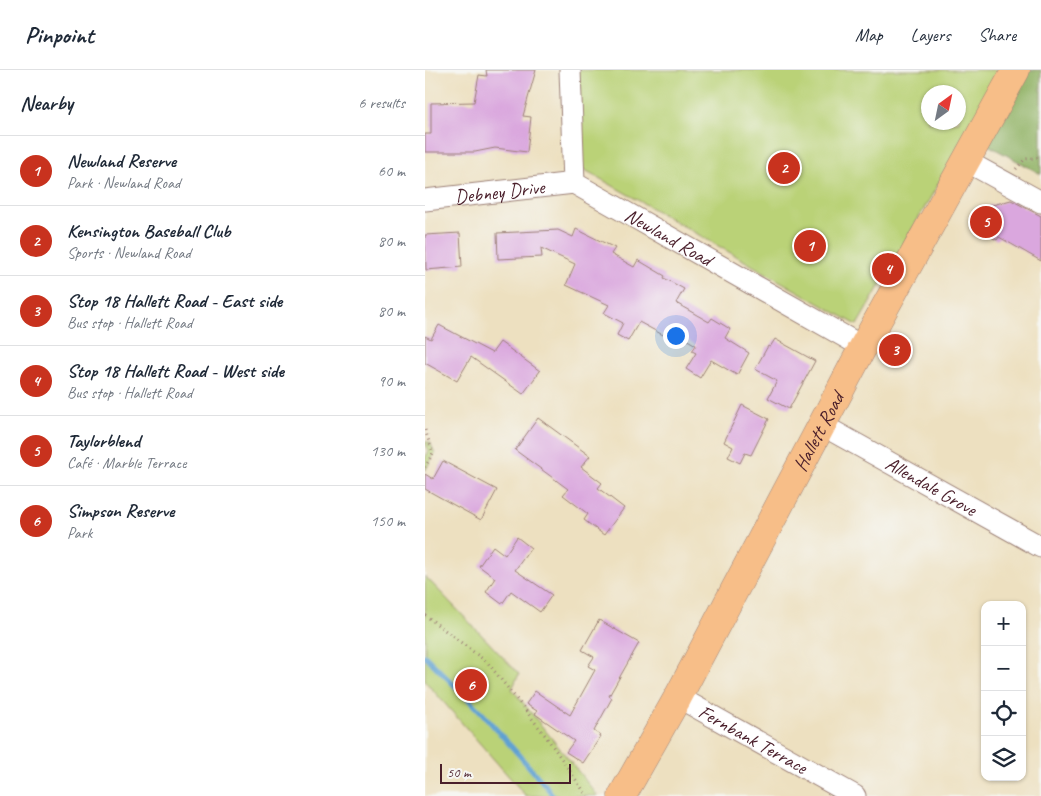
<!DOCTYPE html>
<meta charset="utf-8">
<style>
:root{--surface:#fff;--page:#f2f2f3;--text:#1f2937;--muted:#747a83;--line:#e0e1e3;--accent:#c8321e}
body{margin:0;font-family:Caveat,sans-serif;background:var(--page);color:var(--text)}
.controls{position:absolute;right:15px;bottom:15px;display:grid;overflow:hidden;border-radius:10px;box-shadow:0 1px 4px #0004}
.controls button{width:45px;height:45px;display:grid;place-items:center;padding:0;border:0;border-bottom:1px solid var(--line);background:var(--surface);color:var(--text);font:25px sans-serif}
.compass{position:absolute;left:496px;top:15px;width:45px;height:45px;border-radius:50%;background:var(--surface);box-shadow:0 1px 4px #0004;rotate:33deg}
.scale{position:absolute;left:15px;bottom:12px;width:131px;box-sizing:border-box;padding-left:5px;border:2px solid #4a1f2b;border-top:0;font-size:14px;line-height:18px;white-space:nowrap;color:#4a1f2b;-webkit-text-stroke:4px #f6f6f2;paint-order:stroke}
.you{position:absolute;left:250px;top:265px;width:18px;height:18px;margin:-12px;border:4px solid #fff;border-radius:50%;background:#1a73e8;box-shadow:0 0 0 8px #1a73e833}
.badge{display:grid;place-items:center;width:32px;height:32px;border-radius:50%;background:var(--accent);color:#fff;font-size:16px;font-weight:700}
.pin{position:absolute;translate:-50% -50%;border:2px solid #fff;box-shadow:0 1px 5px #0006}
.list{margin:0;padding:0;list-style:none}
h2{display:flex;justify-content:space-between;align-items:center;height:65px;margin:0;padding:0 20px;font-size:21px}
h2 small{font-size:16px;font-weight:400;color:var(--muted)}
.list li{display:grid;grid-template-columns:32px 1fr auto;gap:15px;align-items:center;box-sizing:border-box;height:70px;padding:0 20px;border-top:1px solid var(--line)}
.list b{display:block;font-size:19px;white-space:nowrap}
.list p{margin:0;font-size:16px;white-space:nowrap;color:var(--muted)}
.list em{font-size:16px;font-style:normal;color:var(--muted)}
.icon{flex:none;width:28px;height:28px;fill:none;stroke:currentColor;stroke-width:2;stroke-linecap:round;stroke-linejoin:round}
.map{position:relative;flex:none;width:616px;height:726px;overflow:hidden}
header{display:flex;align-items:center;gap:30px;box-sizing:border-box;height:70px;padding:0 25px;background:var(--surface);border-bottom:1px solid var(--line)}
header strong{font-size:24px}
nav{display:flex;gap:28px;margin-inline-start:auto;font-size:18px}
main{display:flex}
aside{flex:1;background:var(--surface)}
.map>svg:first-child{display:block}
</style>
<header>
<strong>Pinpoint</strong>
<nav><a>Map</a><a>Layers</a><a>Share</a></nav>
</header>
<main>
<aside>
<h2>Nearby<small>6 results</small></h2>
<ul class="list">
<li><span class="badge">1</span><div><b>Newland Reserve</b><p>Park · Newland Road</p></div><em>60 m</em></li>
<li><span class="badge">2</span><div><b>Kensington Baseball Club</b><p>Sports · Newland Road</p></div><em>80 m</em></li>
<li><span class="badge">3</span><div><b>Stop 18 Hallett Road - East side</b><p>Bus stop · Hallett Road</p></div><em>80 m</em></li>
<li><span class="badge">4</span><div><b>Stop 18 Hallett Road - West side</b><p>Bus stop · Hallett Road</p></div><em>90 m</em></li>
<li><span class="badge">5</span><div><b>Taylorblend</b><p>Café · Marble Terrace</p></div><em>130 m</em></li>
<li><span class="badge">6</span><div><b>Simpson Reserve</b><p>Park</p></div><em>150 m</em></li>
</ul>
</aside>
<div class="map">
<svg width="616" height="726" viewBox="0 0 616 726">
<rect width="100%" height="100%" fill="#f6f6f2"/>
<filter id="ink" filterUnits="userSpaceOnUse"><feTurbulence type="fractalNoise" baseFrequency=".02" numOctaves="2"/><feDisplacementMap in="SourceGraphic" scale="10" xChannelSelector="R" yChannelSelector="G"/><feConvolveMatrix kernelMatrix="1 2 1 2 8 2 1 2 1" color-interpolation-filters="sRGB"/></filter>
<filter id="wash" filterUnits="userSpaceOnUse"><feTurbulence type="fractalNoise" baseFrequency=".0096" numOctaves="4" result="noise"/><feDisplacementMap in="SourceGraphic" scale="20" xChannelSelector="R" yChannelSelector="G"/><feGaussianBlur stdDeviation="1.12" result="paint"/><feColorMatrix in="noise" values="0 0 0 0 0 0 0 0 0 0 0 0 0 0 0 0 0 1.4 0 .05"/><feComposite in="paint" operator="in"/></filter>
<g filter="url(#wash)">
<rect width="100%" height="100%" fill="#ede0c0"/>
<g fill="#bad277" stroke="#827851" fill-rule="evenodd">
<path d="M152,0H579L432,255L153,96ZM503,22H534V52H503Z"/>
<path d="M0,372H5L10,383L0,401V388L4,381Z"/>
<path d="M0,506L94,604L87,619L173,726H101L0,611Z"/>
</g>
<path fill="#93b468" stroke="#6e6a4a" d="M604,0H616V104L563,75Z"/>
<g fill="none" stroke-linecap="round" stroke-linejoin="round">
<path stroke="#5ea1d2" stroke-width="5" d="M0,586L57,643L121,716L128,726"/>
</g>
<g id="blocks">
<g fill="#daa7de">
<path d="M61,0H111L98,46L106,47L102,82L70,78L50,82H0V64H6V33L49,32L54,5L62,6Z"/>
<path d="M586,130L616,146V191L574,167L572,170L549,158L560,137Z"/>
<path d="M151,159L190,178L186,184L209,197L213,190L240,206L239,208L259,219L251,233L284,252L287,248L305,259L300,268L324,283L312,305L286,290L275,308L261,299L271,283L267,281L271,275L242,258L238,265L214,252L203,271L192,265L198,253L179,243L184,235L141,215L150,194L116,178L117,187L73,189L72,163L133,160L148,167Z"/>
<path d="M35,163L37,197L1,200L0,165Z"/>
<path d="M14,255L67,283L75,272L115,301L98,324L46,287L32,311L0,293V266L6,269Z"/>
<path d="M350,269L390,291L364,339L343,328L352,311L330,299L343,276L345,277Z"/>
<path d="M317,335L344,349L326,385L320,383L315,393L303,387L308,377L299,372Z"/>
<path d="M113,348L165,386L156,397L177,413L173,418L199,438L179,465L159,450L163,444L138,425L143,419L90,380Z"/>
<path d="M18,391L72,420L56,450L0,419V404L8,409Z"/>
<path d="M92,467L106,478L90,500L127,525L115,542L86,521L77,534L61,522L70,508L54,496L68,476L80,485Z"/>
<path d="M174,550L214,573L184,626L187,628L169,661L176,666L158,693L141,682L149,671L110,644L112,641L101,634L110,621L145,645L170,600L163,596L169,587L157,580Z"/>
</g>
</g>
</g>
<g filter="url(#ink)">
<use href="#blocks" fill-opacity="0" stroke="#9c8076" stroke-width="1"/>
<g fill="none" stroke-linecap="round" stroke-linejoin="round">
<g stroke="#9c8076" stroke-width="23">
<g id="minor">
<path id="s1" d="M145,0L149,113L438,277"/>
<path d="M541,91L616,132"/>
<path id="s2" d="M0,130L149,113"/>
<path id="s3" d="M397,355L616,477"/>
<path id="s4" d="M253,627L430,726"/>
</g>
</g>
<g stroke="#9c8076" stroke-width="29">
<g id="major">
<path id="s5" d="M197,726L253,627L438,277L591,0"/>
</g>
</g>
<g stroke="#9c8076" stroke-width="3" stroke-dasharray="1 4" stroke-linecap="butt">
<path d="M591,99L600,89L616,87"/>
<path d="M0,360L8,383L0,397"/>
<path d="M0,545L63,593L120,665L162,726"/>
</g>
<use href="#minor" stroke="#fff" stroke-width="21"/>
<use href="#major" stroke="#f7be88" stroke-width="28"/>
</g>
</g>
<g text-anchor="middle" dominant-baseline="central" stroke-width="5" stroke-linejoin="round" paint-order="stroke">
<g font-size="20" fill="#4a1f2b" stroke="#f6f6f2">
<text stroke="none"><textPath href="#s2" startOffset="75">Debney Drive</textPath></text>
<text stroke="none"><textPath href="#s1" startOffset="222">Newland Road</textPath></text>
<text stroke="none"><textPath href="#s5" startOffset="414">Hallett Road</textPath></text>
<text stroke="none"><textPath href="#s3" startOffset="125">Allendale Grove</textPath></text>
<text stroke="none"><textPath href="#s4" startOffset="86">Fernbank Terrace</textPath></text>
</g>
</g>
</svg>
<div class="controls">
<button>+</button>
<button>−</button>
<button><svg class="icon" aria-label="locate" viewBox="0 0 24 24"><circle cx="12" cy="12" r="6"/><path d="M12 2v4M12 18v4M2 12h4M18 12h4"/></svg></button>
<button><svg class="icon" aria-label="layers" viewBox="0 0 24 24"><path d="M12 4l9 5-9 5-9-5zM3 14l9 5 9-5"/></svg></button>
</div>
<svg class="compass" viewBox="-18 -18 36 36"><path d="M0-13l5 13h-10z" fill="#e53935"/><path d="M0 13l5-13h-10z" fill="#747a83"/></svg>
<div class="scale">50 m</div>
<div class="you"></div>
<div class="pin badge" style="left:385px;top:176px">1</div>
<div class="pin badge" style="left:359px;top:98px">2</div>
<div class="pin badge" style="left:470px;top:280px">3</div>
<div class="pin badge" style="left:463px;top:199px">4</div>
<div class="pin badge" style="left:561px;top:152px">5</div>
<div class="pin badge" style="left:46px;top:615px">6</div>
</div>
</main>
